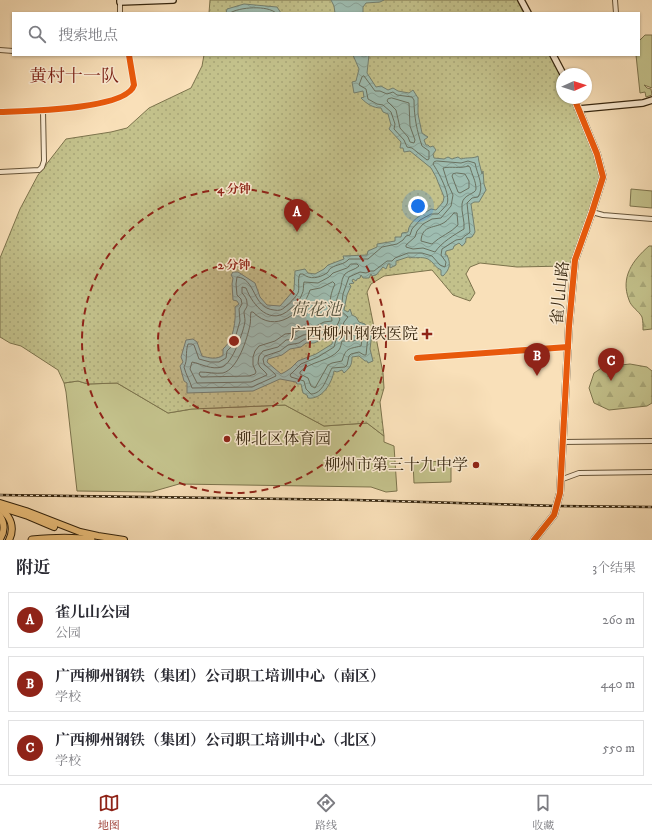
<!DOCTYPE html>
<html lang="zh">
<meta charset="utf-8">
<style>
:root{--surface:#fff;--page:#f7f7f7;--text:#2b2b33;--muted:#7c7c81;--line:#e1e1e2;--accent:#8f2418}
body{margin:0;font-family:"IM FELL DW Pica","Noto Serif SC",serif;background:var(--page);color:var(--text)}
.compass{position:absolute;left:556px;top:68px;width:36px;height:36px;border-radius:50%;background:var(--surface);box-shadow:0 1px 3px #0004;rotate:87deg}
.you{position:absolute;left:418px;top:206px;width:14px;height:14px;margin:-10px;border:3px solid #fff;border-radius:50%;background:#1a73e8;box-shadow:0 0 0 6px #1a73e833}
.badge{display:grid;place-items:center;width:26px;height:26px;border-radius:50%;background:var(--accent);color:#fff;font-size:13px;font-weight:700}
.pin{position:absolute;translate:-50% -33px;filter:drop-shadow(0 1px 2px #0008)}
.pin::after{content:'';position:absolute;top:21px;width:14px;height:12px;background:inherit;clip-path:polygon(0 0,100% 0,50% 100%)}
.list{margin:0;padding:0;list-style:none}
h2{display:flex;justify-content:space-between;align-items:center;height:52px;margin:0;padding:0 16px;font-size:17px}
h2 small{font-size:13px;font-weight:400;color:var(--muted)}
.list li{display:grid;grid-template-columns:26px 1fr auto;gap:12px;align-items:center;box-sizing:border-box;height:56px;margin:0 8px 8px;padding:0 8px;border:1px solid var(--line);border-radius:0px}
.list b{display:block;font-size:15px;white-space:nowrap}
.list p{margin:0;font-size:13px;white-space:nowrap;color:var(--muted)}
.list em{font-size:13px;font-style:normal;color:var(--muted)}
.icon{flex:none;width:22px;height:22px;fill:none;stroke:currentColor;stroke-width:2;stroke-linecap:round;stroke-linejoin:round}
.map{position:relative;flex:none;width:652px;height:540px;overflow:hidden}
.search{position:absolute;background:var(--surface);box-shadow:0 1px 3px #0004;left:12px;right:12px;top:12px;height:44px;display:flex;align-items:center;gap:10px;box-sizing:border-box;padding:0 14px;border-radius:0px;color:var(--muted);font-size:15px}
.sheet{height:244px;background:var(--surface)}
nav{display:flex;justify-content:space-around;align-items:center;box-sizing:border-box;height:56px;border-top:1px solid var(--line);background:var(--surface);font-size:11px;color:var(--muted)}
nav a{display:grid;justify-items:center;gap:2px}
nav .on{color:var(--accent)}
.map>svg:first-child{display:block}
</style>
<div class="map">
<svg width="652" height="540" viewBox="0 0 652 540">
<defs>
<pattern id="forest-firs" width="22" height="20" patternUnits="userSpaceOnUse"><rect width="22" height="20" fill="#c3c18b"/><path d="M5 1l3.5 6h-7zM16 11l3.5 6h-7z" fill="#a8a677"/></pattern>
<pattern id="park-dots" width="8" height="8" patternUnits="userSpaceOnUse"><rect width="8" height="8" fill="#c3c18b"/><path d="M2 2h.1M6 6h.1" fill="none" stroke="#a8a677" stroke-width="1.8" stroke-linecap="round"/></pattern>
<pattern id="water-waves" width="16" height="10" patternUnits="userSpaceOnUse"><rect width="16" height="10" fill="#9ebdb1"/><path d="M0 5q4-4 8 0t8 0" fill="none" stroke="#89a297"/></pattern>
</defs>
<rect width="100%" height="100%" fill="#f9e0b9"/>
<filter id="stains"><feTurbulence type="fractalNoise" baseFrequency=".005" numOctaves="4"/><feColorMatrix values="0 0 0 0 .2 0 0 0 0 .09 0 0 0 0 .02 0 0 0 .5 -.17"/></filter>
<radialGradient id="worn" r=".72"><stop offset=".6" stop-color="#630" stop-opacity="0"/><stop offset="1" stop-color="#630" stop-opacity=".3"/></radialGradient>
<g fill="#c3c18b" stroke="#7c734c">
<path d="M645,35H652V88L644,85L647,88L651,89L652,95L646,97L645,92L640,93L636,55H639V36L640,40Z"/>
<path d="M631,189L652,191V208L630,206Z"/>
<path d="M78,381L88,384L117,383L168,413L192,409L285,405L324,426L367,423L384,436V442L394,446L397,491L386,492L371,487L179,484L151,492L77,491L66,392L64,383Z"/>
<path d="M451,461V482L414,483L413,462Z"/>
</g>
<g fill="url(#forest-firs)" stroke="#7c734c">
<path d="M649,246H652V329L643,330C643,326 643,321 642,317C639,311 631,307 629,300C620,277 633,260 649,246Z"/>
<path d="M630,364L647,367L652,371V403L647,406L609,410L594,403L589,388L594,373L603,367Z"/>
</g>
<g fill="url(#park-dots)" stroke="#7c734c">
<path d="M210,0H519L527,13H209Z"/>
<path d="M204,55H552L562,76V98H572L595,154L601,177L574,259L566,266L517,267L480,263L470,267L466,274L475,293L470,301L453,295L432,270L384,276L371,284L367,292L383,373L384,388L380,402L384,436L367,423L324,426L285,405L192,409L168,413L117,383L88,384L78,381L64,383L58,370L21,346L10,343L0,337V258L20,209L38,175L66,139L111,132L127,128L149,108L191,88L202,66Z"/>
</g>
<g fill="url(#water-waves)" stroke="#748070" fill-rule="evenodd">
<path d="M331,0H384L380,2L366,3L363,7V13H335L334,6Z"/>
<path d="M244,4L277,7L281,13H226L227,9Z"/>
<path d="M353,55H369L367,73L376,87L381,86L388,90L393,88L398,91L409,93L413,90L418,98V114L422,133L428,137L424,140L426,145H428L430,147L433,146L436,150L433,154L434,158L444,159L448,157L452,159L458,157L461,159C467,157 473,159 478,156L479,162L482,174L483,171L484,184L486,190L479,202H474L471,204L475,232L472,237L466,238C466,242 465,244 462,246L459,243L454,246L453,249L446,251L445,255H447C451,264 450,269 443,276L441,275V270C435,268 434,262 428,259C421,256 415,259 408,257L396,261V265L390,268V264H388L386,269L383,267L376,275L372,276L371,274L369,278H363L361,275L360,278L357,279L356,281L353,279L352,281L354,283L349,284L351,286L347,295L344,310L348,312L350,309L352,315L356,317L359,322L365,324L367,330L372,333L370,349L373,361L368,363L367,361H365L359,356L352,357C352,365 350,368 344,373L342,370L337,372L334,371C332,383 322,400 308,398L307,395L303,393L301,384H297L296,382L280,379L253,391L187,393V383L184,381L180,366L183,362L181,357L186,340L193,339L197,342L202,356C209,358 217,360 223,355V349C234,340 236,320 235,307L239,304L237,301L233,300L232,284L233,278L231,275L233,272H238L255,283L260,297L267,305L280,306L294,290L295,271L305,269L308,273L315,274L324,269L328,265L344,259L343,256L367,255L368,251L377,247V244L395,241V237H401L402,233L408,232C409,220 422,215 431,209L436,210L443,202L444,197L436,177L431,168L410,151L404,152L403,148H400L401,142L389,129L391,125L388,114L383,112L381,108C373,108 367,104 361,98L364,97L363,91L354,93L352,82L356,81L359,69ZM330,336L333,338L332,344L316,354L298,361L291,368L285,372L281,374L267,362L268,359L282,355L290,349L301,347L306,343H314Z"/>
</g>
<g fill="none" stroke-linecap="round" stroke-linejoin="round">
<g stroke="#6a7160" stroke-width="1">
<path d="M230,13C239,7 268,5 276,13"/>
<path d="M364,76L375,91H380L387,94L393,92L397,95L412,97L414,100C414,117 417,131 422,146L429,151V159L427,160L412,148L407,147L404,140L394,129L395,124L391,112L383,105L377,104L368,99L366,89L359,85L362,77Z"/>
<path d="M392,98L409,103L410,126L415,140L414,143L410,142L408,137L400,128L396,110L387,101L388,99Z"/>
<path d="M437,161L461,163L468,161L475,163C477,174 485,187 478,197L472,198L467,203L470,232C468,235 464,235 462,239L456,240L442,249L441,255L446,262L445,267L440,265L432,256L422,253H408L395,258L392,261H387L374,271H370L366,273L360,272L349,277L343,294L341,311L348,317L344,322L341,332L345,336H352L356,334L357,328H362L368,336L366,355H364L359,352L351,354L349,356L347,365L345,367L332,368C327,377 323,394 311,394L306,389L304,381L291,377L290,375L301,364L318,357L334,347L337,336L334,334L329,332L314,339H305L299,343L288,345L280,351L265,356L263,359L264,364L275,374L276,376L252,387L192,388C190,381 186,375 184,367C188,360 185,353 188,344H192L194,345L199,359L210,362H219L226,358L227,351L231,347L236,335L240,321L239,309L242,304L241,299L237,295L236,284L237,277C256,278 252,308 274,310C279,311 282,310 285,307C290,303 295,298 298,293C300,287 297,280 300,274H303C310,280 319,278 327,273C330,270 328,270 331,268C337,264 344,265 349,259H368L382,247L397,244L403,240L406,236L410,235L412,229L420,220L431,214H438C441,211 445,207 447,204C451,195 438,171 433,164L434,162Z"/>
<path d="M468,166L470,167C472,175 476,181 476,189C476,194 463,194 462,204C461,212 465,221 464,229C454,235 442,242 435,252L423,248L413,249L406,247V245L415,237L417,231L423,224L432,219L441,218L451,206L453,195L448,184L443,168C451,166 460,169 468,166Z"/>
<path d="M457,173L465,174L469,181V188L460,193L458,192L452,176L453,174Z"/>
<path d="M454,213H457L458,225C451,233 440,236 432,244L421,241C422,224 435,229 445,222C448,220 451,216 454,213Z"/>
<path d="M351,264H357L359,266C355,270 349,270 345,274C342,278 342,281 341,286C338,298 331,307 340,319L336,328L328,327L313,334L303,335L296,339L286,340L278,347L263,351L259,356L258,363L260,367L266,373L267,375L251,382L197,383L190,369L192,362C202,364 211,370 222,367C232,364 244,331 245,321C245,318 244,314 244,312C245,309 248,307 247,303C247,299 245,296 242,293V287L246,288C253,306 271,327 290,309C295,305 300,300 302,294C304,291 303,286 304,282L318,283L329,277L333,273L347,268Z"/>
<path d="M333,282L335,284C331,292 329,302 330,311C330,315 332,317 332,321L324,322L312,328L301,329L294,333L285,334L275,341L259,346L255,351L253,357V365L256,372L255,374L249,376L201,377L199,374L200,372C208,372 215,374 223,373C238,369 247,339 250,325C251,321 250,316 251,312H253C275,335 303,313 310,290L320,288Z"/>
<path d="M360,338L362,340L361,346C348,349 346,348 342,361L332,363L328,365L315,388L311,386L308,378L300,374V372C310,361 329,362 339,350C341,347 341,344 342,341H353Z"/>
</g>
<g stroke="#665439" stroke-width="6">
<g id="street">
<path d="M615,0L616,13"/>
<path d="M120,2V13"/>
<path d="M0,50L13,51"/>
<path d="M0,112C23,111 127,110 134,85L129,55"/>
<path d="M0,172L39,170L42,167L44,161L43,111"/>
<path d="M592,212L603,215L652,219"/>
<path d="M417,358L568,347"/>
<path d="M562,442L652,441"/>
<path d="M560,480L579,473L652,472"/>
</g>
</g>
<g stroke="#35250e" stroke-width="8">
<g id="secondary">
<path d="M120,0V2L173,0"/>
<path d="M521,0L528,13"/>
<path d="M553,55L563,74"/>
<path d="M579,109L643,103L652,100"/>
<path d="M534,540L554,515L560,493L569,326L575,260L592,212L603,177L597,154L574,98"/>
</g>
</g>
<g stroke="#35250e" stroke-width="8">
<g id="primary">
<path d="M0,503L26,511L80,532L98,536L124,540"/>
<path d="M0,507L28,516L54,527"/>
<path d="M0,509C11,516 15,528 9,540"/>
<path d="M0,516C5,524 5,531 0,539"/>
</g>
</g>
<g stroke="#35250e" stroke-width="9">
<path id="highway" d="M32,540C52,538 71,537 91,540"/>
</g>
<use href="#street" stroke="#fbebd2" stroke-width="4"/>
<use href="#secondary" stroke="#fbebd2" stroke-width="5.5"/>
<use href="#primary" stroke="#ecc07c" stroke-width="6"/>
<use href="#highway" stroke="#ecc07c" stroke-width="7"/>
<g stroke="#35250e" stroke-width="2.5">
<path id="rail" d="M0,495L356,500L557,506L652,507"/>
</g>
<use href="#rail" stroke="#fbebd2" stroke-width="1" stroke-dasharray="3" stroke-linecap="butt"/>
<g stroke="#fbebd2" stroke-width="8">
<g id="cycleway">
<path d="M0,112C23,111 127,110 134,85L129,55"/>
<path d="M417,358L568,347"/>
<path d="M534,540L554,515L560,493L569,326L575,260L592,212L603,177L597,154L574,98"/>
</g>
</g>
<use href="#cycleway" stroke="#e8590c" stroke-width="6"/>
</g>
<circle cx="234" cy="341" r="76" fill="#8f2418" fill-opacity=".12"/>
<g fill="none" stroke="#8f2418" stroke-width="2" stroke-dasharray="7 5">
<circle cx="234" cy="341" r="76"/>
<circle cx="234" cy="341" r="152"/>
</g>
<g fill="#8f2418" stroke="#fbebd2" stroke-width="1.5">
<path d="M425 328h4v4h4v4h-4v4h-4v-4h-4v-4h4z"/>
<circle cx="227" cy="439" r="4"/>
<circle cx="476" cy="465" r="4"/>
</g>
<g text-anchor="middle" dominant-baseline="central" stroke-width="3" stroke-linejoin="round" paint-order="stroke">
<g font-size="16" fill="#35250e" stroke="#fbebd2">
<text transform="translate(560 293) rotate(-84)">雀儿山路</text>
</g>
<g font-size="16" fill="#35250e" stroke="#fbebd2" text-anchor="end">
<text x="418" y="334">广西柳州钢铁医院</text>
<text x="235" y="439" text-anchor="start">柳北区体育园</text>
<text x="468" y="465">柳州市第三十九中学</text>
</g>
<g font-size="17" font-style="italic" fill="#54533f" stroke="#fbebd2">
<text x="316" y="310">荷花池</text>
</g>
<g font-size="18" fill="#7a1f14" stroke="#fbebd2">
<text x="74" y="77">黄村十一队</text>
</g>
</g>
<circle cx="234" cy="341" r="6" fill="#8f2418" stroke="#fbebd2" stroke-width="2"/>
<g font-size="12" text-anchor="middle" font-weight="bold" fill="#8f2418" stroke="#fbebd2" stroke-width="3" stroke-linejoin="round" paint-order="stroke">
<text x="234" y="193">4 分钟</text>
<text x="234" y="269">2 分钟</text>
</g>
<rect width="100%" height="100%" filter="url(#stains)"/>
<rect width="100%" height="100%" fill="url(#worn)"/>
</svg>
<svg class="compass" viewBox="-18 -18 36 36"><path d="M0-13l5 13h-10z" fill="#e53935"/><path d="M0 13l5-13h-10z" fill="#7c7c81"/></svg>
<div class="you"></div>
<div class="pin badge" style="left:297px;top:232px">A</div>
<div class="pin badge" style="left:537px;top:376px">B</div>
<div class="pin badge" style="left:611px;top:381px">C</div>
<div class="search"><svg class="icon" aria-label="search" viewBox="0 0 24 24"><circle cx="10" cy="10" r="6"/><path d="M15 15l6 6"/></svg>搜索地点</div>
</div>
<section class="sheet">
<h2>附近<small>3个结果</small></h2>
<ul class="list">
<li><span class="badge">A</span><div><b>雀儿山公园</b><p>公园</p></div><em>260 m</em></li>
<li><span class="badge">B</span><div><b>广西柳州钢铁（集团）公司职工培训中心（南区）</b><p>学校</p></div><em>440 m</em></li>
<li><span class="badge">C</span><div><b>广西柳州钢铁（集团）公司职工培训中心（北区）</b><p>学校</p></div><em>550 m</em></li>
</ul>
</section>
<nav>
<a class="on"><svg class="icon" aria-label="map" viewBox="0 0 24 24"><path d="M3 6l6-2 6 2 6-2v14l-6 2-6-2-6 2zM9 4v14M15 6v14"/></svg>地图</a>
<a><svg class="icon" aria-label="directions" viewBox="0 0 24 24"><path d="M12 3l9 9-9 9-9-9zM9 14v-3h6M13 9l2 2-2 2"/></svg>路线</a>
<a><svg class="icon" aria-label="saved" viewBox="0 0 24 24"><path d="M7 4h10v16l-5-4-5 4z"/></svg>收藏</a>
</nav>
